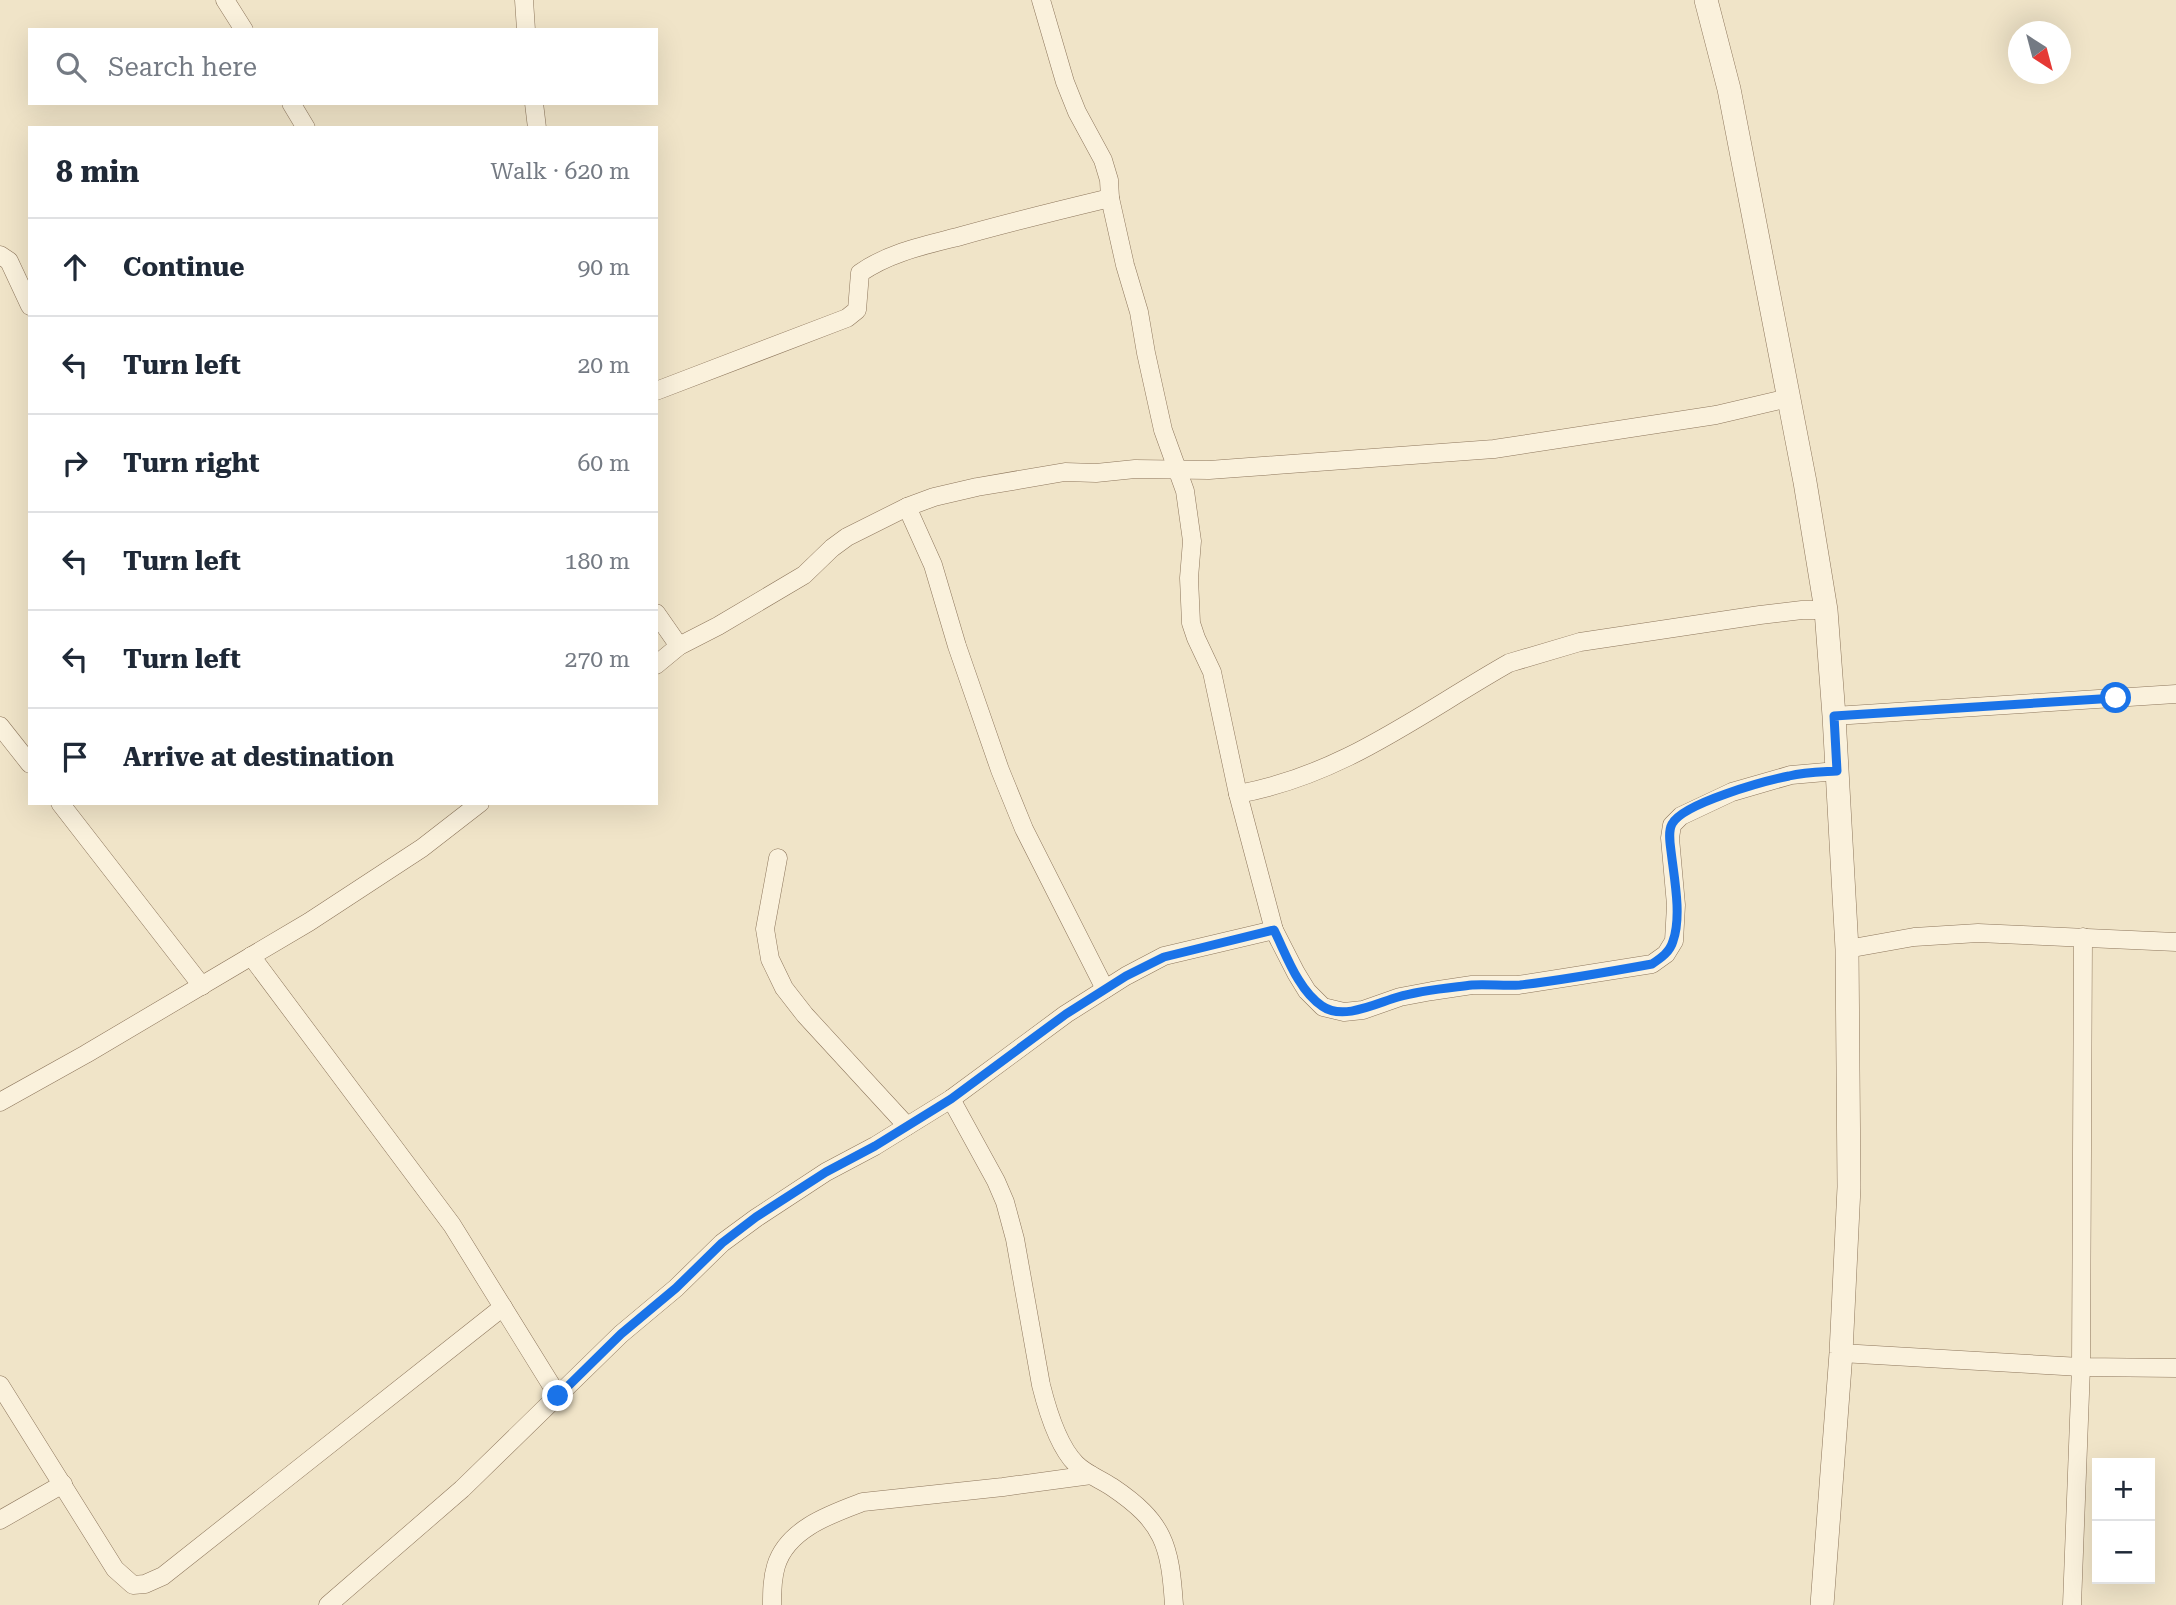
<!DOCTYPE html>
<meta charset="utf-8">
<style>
:root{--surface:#fff;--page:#f2f2f3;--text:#1f2937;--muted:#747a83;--line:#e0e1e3}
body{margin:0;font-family:"Roboto Serif",serif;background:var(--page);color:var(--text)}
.controls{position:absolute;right:21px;bottom:21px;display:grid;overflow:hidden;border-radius:0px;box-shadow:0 7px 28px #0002}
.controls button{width:63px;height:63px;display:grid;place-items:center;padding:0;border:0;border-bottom:2px solid var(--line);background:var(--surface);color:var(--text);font:35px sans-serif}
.compass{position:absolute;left:2008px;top:21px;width:63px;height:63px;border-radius:50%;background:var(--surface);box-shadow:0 7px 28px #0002;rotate:144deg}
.stop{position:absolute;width:21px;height:21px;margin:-16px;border:5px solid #1a73e8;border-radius:50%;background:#fff}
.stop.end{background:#1a73e8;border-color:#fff;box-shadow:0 2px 7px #0008}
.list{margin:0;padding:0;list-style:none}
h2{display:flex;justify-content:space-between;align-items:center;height:91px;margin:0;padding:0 28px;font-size:30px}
h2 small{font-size:23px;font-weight:400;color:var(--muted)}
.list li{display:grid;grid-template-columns:46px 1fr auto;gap:21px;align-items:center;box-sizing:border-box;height:98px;padding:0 28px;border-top:2px solid var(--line)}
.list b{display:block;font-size:26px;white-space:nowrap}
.list em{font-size:23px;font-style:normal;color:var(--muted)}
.icon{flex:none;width:38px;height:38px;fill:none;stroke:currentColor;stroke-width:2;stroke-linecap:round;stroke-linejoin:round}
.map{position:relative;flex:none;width:2176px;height:1605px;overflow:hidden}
.search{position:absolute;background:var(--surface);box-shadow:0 7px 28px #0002;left:28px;top:28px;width:630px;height:77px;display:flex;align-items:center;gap:18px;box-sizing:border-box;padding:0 24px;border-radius:0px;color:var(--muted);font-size:26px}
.panel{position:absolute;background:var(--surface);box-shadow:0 7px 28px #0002;left:28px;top:126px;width:630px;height:679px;border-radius:0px}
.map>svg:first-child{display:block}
</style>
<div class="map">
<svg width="2176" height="1605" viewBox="0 0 2176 1605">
<rect width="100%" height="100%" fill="#f0e4c8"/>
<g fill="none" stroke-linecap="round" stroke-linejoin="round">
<g stroke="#8d765c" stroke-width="19">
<g id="minor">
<path d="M225,0L244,30"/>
<path d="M524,0L526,30"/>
<path d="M1041,0L1065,82L1077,112L1103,160L1109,180L1110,198L1125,265L1139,312L1146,353L1163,430L1185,491L1192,541L1189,578L1191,623L1196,638L1212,672L1238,794L1274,930L1296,973L1307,991L1323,1007L1344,1012L1363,1010L1400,997L1432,991L1472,985H1518L1652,964L1666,954L1674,941L1676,905L1670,838L1672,825L1681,816L1732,792L1791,775L1837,771"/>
<path d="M291,103L306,128"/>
<path d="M534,103L537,128"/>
<path d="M0,255L9,261L30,306"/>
<path d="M656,391L847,318L857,310L860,273C890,252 926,245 961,236C1011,222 1060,210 1110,198"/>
<path d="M907,507L933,565L957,646L1000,770L1024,829L1105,989"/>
<path d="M656,613L679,646"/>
<path d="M656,665L679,646L718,626L804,575L832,548L847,537L907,507L934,497L977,487L1065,472L1096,473L1135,469L1209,470L1494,449L1716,415L1788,398"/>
<path d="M1834,716L2176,694"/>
<path d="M0,726L30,764"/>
<path d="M1238,794C1343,775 1419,714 1509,663L1580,642L1760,615L1802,610H1826"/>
<path d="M60,803L202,986"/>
<path d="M778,858L765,929L770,959L784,988L805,1015L907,1126"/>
<path d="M1847,949L1914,937L1978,933L2176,942"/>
<path d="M251,956L452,1225L558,1396"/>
<path d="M951,1099L996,1181L1005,1202L1015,1239L1041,1385C1047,1409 1058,1446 1076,1464C1086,1474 1100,1479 1112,1487C1164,1522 1170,1545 1174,1605"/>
<path d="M0,1102L86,1054L309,922L422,848L480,803"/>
<path d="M1841,1353L2081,1367L2176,1368"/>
<path d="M0,1385L115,1569L133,1585L145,1584L163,1576L503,1307"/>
<path d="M0,1520L63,1484"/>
<path d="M328,1605L462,1489L621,1334L676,1288L722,1243L756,1218L826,1172L875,1146L951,1099L1066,1014L1126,976L1164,956L1274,930"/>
<path d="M772,1605C772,1592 772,1579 776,1566C787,1529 831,1514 863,1502L1003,1487L1091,1475"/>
<path d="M2072,1605L2081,1367L2083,937"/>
</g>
</g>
<g stroke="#8d765c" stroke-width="24">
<path id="tertiary" d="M1706,0L1729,89L1805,482L1826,610L1834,716L1847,949L1849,1187L1841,1353L1822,1605"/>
</g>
<use href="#minor" stroke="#faf1dc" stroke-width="18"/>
<use href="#tertiary" stroke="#faf1dc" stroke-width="23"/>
</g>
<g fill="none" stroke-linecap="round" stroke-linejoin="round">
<path stroke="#1a73e8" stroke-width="9" d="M558,1396L621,1334L676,1288L722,1243L756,1217L826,1172L875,1146L951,1099L1066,1014L1126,976L1164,957L1274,930C1286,954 1298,990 1322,1006C1343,1021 1377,1003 1398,997C1421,990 1448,988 1472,985C1488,984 1504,986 1520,985C1564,980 1608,972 1652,964C1661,958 1670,952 1673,941C1682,916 1674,877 1671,851C1670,843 1668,831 1672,824C1683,803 1765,781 1789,776C1805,772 1821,772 1837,771L1834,716L2116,698"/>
</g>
</svg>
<div class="controls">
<button>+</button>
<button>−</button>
</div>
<svg class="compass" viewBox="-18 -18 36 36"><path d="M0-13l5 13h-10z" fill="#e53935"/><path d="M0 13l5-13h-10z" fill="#747a83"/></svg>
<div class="stop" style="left:2116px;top:698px"></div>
<div class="stop end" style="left:558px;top:1396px"></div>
<div class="search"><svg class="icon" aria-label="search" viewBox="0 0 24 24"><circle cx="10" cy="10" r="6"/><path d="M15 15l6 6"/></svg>Search here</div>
<section class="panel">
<h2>8 min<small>Walk · 620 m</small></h2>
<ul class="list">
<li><svg class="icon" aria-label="ahead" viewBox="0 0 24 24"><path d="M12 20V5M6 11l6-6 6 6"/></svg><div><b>Continue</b></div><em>90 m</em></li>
<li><svg class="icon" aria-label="left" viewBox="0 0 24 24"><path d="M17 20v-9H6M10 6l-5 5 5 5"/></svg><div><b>Turn left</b></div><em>20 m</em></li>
<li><svg class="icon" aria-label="right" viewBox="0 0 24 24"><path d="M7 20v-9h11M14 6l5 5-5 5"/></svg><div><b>Turn right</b></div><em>60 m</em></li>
<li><svg class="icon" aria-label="left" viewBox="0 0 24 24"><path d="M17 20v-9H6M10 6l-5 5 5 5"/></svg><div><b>Turn left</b></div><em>180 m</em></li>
<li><svg class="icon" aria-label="left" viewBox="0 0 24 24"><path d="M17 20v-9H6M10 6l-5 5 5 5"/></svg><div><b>Turn left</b></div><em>270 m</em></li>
<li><svg class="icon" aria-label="arrive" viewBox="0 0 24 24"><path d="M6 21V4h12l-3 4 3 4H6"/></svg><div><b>Arrive at destination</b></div></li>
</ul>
</section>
</div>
